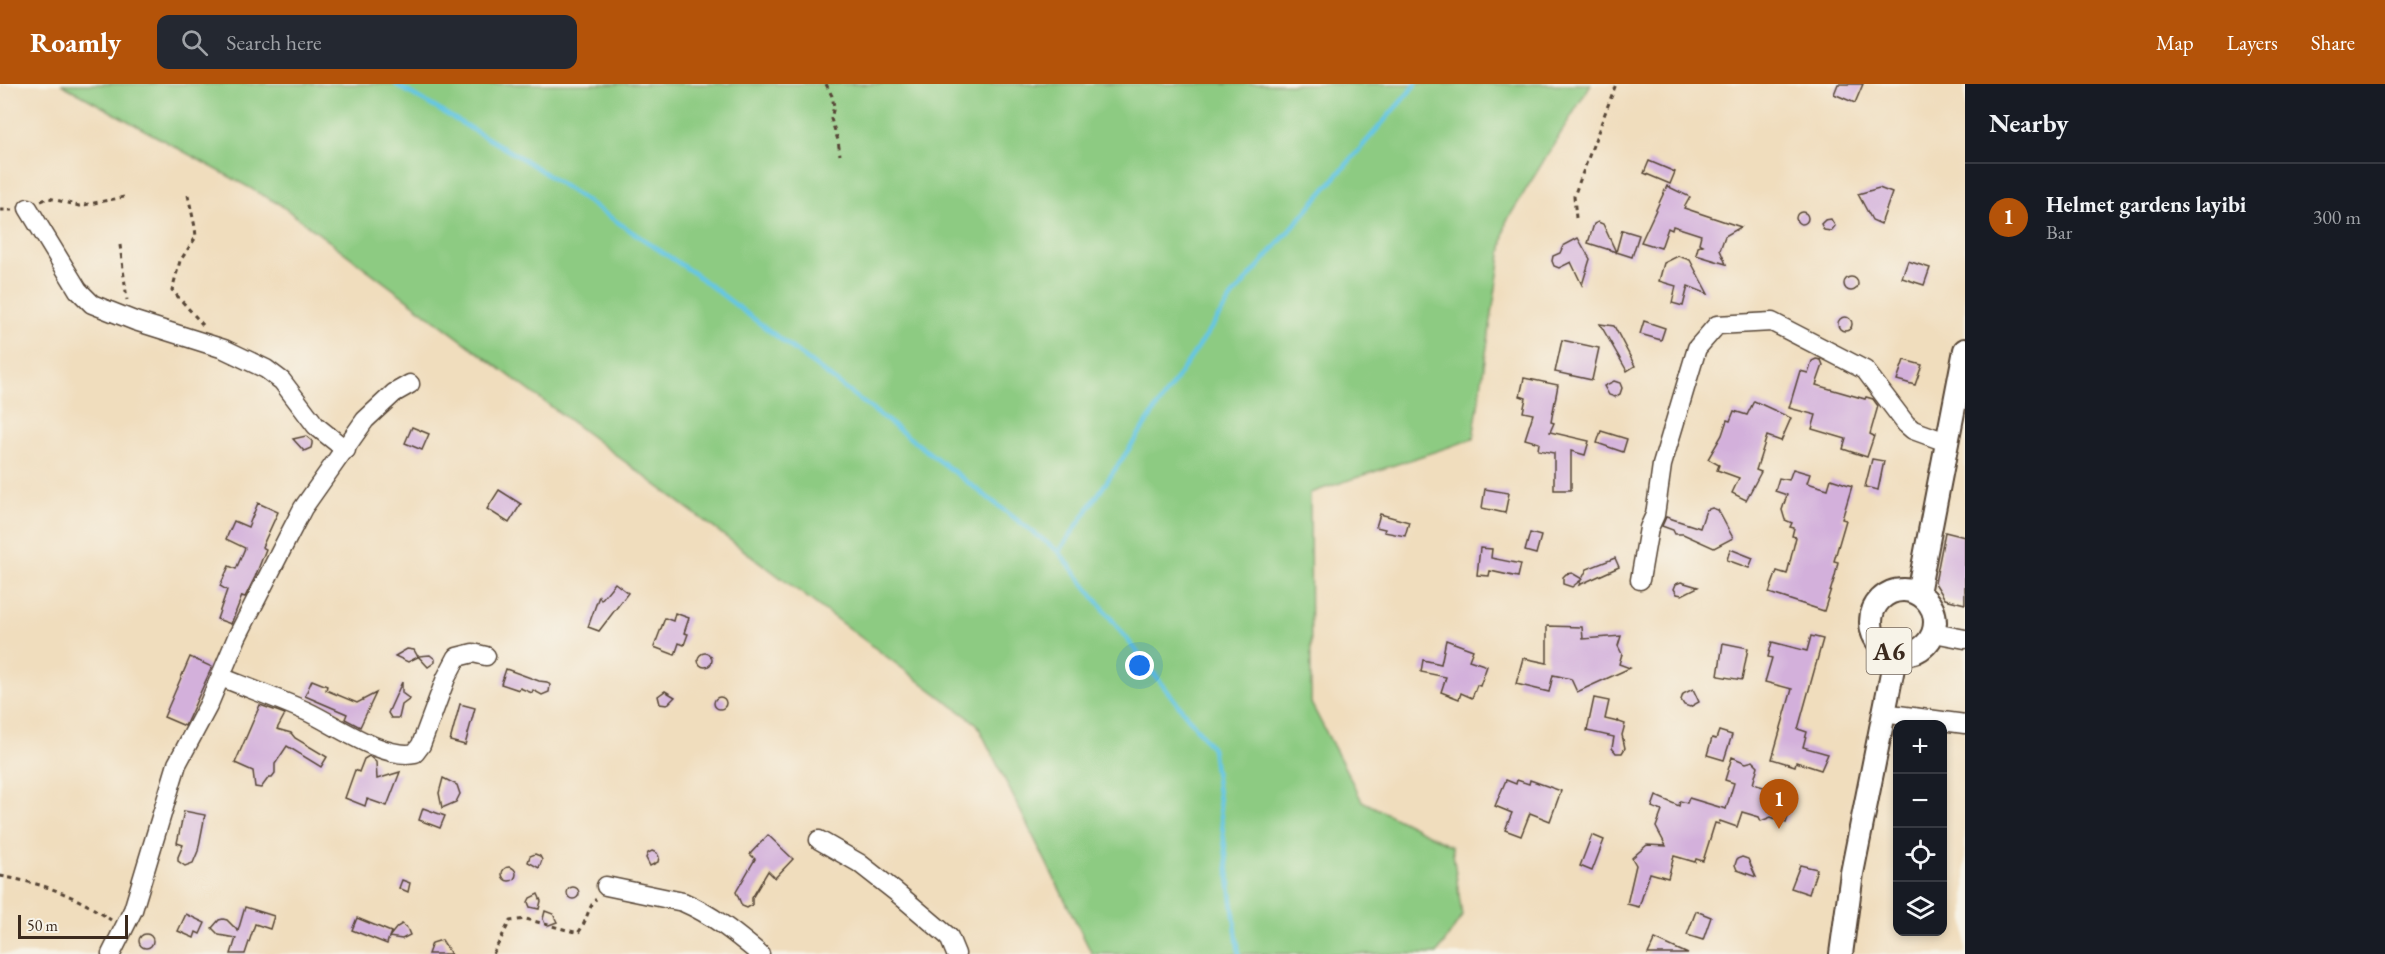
<!DOCTYPE html>
<meta charset="utf-8">
<style>
:root{--surface:#171b24;--page:#242831;--text:#f1f3f6;--muted:#9ea1a6;--line:#363941;--accent:#b45309}
body{margin:0;font-family:"EB Garamond",serif;background:var(--page);color:var(--text)}
.controls{position:absolute;right:18px;bottom:18px;display:grid;overflow:hidden;border-radius:12px;box-shadow:0 3px 9px #0003}
.controls button{width:54px;height:54px;display:grid;place-items:center;padding:0;border:0;border-bottom:2px solid var(--line);background:var(--surface);color:var(--text);font:30px sans-serif}
.scale{position:absolute;left:18px;bottom:15px;width:110px;box-sizing:border-box;padding-left:6px;border:3px solid #3b2a1e;border-top:0;font-size:16px;line-height:21px;white-space:nowrap;color:#3b2a1e;-webkit-text-stroke:4px #f7f3e8;paint-order:stroke}
.you{position:absolute;left:1140px;top:582px;width:21px;height:21px;margin:-15px;border:4px solid #fff;border-radius:50%;background:#1a73e8;box-shadow:0 0 0 9px #1a73e833}
.badge{display:grid;place-items:center;width:39px;height:39px;border-radius:50%;background:var(--accent);color:#fff;font-size:20px;font-weight:700}
.pin{position:absolute;translate:-50% -50px;filter:drop-shadow(0 2px 3px #0008)}
.pin::after{content:'';position:absolute;top:32px;width:21px;height:18px;background:inherit;clip-path:polygon(0 0,100% 0,50% 100%)}
.list{margin:0;padding:0;list-style:none}
h2{display:flex;justify-content:space-between;align-items:center;height:78px;margin:0;padding:0 24px;font-size:26px}
h2 small{font-size:20px;font-weight:400;color:var(--muted)}
.list li{display:grid;grid-template-columns:39px 1fr auto;gap:18px;align-items:center;box-sizing:border-box;height:108px;padding:0 24px;border-top:2px solid var(--line)}
.list b{display:block;font-size:22px;white-space:nowrap}
.list p{margin:0;font-size:20px;white-space:nowrap;color:var(--muted)}
.list em{font-size:20px;font-style:normal;color:var(--muted)}
.icon{flex:none;width:33px;height:33px;fill:none;stroke:currentColor;stroke-width:2;stroke-linecap:round;stroke-linejoin:round}
.map{position:relative;flex:none;width:1965px;height:870px;overflow:hidden}
header{display:flex;align-items:center;gap:36px;box-sizing:border-box;height:84px;padding:0 30px;background:var(--accent);color:#fff}
header strong{font-size:28px}
nav{display:flex;gap:33px;margin-inline-start:auto;font-size:21px}
.search{width:420px;height:54px;background:var(--page);display:flex;align-items:center;gap:15px;box-sizing:border-box;padding:0 21px;border-radius:12px;color:var(--muted);font-size:22px}
main{display:flex}
aside{flex:1;background:var(--surface)}
.map>svg:first-child{display:block}
</style>
<header>
<strong>Roamly</strong>
<div class="search"><svg class="icon" aria-label="search" viewBox="0 0 24 24"><circle cx="10" cy="10" r="6"/><path d="M15 15l6 6"/></svg>Search here</div>
<nav><a>Map</a><a>Layers</a><a>Share</a></nav>
</header>
<main>
<div class="map">
<svg width="1965" height="870" viewBox="0 0 1965 870">
<rect width="100%" height="100%" fill="#f7f3e8"/>
<filter id="ink" filterUnits="userSpaceOnUse"><feTurbulence type="fractalNoise" baseFrequency=".0167" numOctaves="2"/><feDisplacementMap in="SourceGraphic" scale="12" xChannelSelector="R" yChannelSelector="G"/><feConvolveMatrix kernelMatrix="1 2 1 2 8 2 1 2 1" color-interpolation-filters="sRGB"/></filter>
<filter id="wash" filterUnits="userSpaceOnUse"><feTurbulence type="fractalNoise" baseFrequency=".008" numOctaves="4" result="noise"/><feDisplacementMap in="SourceGraphic" scale="24" xChannelSelector="R" yChannelSelector="G"/><feGaussianBlur stdDeviation="1.35" result="paint"/><feColorMatrix in="noise" values="0 0 0 0 0 0 0 0 0 0 0 0 0 0 0 0 0 1.4 0 .05"/><feComposite in="paint" operator="in"/></filter>
<g filter="url(#wash)">
<rect width="100%" height="100%" fill="#f0ddbd"/>
<path fill="#8dcb82" stroke="#647a50" stroke-width="1.5" d="M61,0H1591L1506,138L1473,355L1310,409L1311,619L1362,717L1452,762L1462,832L1437,870H1092L977,640L279,120Z"/>
<g fill="none" stroke-linecap="round" stroke-linejoin="round">
<g stroke="#65c6e4" stroke-width="4.5">
<path d="M395,0L528,78L695,190L1059,468L1212,664L1239,870"/>
<path d="M1059,468L1232,213L1416,0"/>
</g>
</g>
<g id="blocks">
<g fill="#d3b0db">
<path d="M1838,0H1863L1855,19L1834,10Z"/>
<path d="M1649,77L1675,88L1670,100L1644,89Z"/>
<path d="M1667,102L1690,113L1684,124L1741,143L1725,152L1720,166L1726,180L1696,171L1698,163L1703,161L1699,159L1701,151L1673,142L1672,146L1668,144L1661,164L1641,158Z"/>
<path d="M1879,104L1892,109L1881,140L1872,136L1858,110Z"/>
<circle cx="1802" cy="134" r="6"/>
<path d="M1831,135L1835,142L1831,147L1824,146L1821,140L1825,136Z"/>
<path d="M1598,138L1603,140L1616,168L1622,146L1639,151L1632,173L1588,159L1594,140Z"/>
<path d="M1578,154L1590,175L1582,201L1571,178L1559,184L1554,182L1552,177L1553,172L1560,169L1563,162Z"/>
<path d="M1678,172L1690,176L1708,210L1688,202L1683,222L1672,219L1676,202L1659,197L1664,179Z"/>
<path d="M1908,177L1930,184L1924,201L1902,194Z"/>
<circle cx="1851" cy="200" r="7"/>
<circle cx="1845" cy="240" r="7"/>
<path d="M1644,237L1665,244L1661,256L1640,250Z"/>
<path d="M1600,240L1614,242L1635,282L1627,287Z"/>
<path d="M1562,256L1599,264L1592,296L1555,288Z"/>
<path d="M1816,275L1821,276L1823,281L1816,301L1865,315L1866,313L1873,315L1878,322L1870,350L1874,352L1867,373L1843,365L1846,355L1812,345L1816,331L1789,324L1800,287L1808,289L1812,277Z"/>
<path d="M1904,276L1922,281L1915,301L1897,296Z"/>
<path d="M1524,294L1558,301L1551,338L1554,339L1550,348L1589,357L1585,371L1571,367V406H1554V369L1538,366L1539,359L1525,355L1533,330L1523,328L1526,314L1520,312Z"/>
<path d="M1614,297L1620,299L1622,304L1620,310L1615,313L1609,311L1604,302Z"/>
<path d="M1754,317L1791,334L1781,357L1767,352L1756,386L1761,388L1746,416L1732,409L1739,394L1717,386L1719,381L1708,375L1722,351L1727,336L1730,337L1734,327L1747,331Z"/>
<path d="M412,343L429,350L422,366L405,359Z"/>
<path d="M1601,347L1627,355L1623,368L1597,359Z"/>
<path d="M306,352L312,357V360L311,364L304,367L293,355Z"/>
<path d="M1872,375L1884,377L1878,406L1865,403Z"/>
<path d="M1793,385L1810,390L1807,399L1828,405L1831,395L1852,402L1842,435L1846,436L1834,477L1838,478L1835,492L1824,527L1769,509L1777,487L1787,490L1796,453L1792,452L1794,444L1790,443L1792,439L1785,436L1782,426L1787,411L1775,407L1779,394L1789,396Z"/>
<path d="M1485,405L1509,409L1505,429L1482,424Z"/>
<path d="M499,406L521,420L509,439L487,425Z"/>
<path d="M258,419L278,428L262,463L266,465L255,493L245,513L242,512L231,540L217,535L227,506L220,502L229,482L236,485L245,464L226,455L234,437L248,443Z"/>
<path d="M1712,424L1718,426L1733,454L1714,464L1683,450H1675L1673,446L1662,442L1666,433L1700,444L1706,426Z"/>
<path d="M1380,430L1409,438L1405,452L1384,448L1385,445L1376,443Z"/>
<path d="M1945,448L1965,453V520L1945,515L1935,499Z"/>
<path d="M1530,449L1541,452L1536,470L1525,467Z"/>
<path d="M1480,464L1492,465L1491,474L1521,480L1518,493L1490,487L1489,492L1477,491Z"/>
<path d="M1730,465L1753,474L1749,484L1727,476Z"/>
<path d="M1615,474L1619,483L1579,501L1581,496L1572,503L1563,500V493L1566,490L1572,489L1582,495L1587,485Z"/>
<path d="M1681,498L1698,503L1682,511L1677,510L1674,505L1676,500Z"/>
<path d="M615,499L628,509L599,547L588,543L599,512L601,516Z"/>
<path d="M675,529L689,534L684,549L688,550L684,561L679,559L675,571L654,563L665,534L673,537Z"/>
<path d="M1547,542L1582,543L1583,555L1621,552L1618,562L1622,570L1619,580L1630,584L1577,608L1571,595L1553,591L1549,608L1516,600L1523,574L1547,579Z"/>
<path d="M1811,552L1823,555L1798,645L1807,648L1803,663L1828,670L1821,686L1796,678L1795,682L1772,675L1792,605L1765,598L1772,574L1768,573L1772,558L1807,567Z"/>
<path d="M1446,556L1473,566L1469,576L1487,582L1480,602L1477,601L1472,614L1461,609L1459,615L1441,608L1446,593L1421,588L1423,576L1441,580Z"/>
<path d="M1723,559L1748,564L1742,596L1718,592Z"/>
<path d="M407,565L414,566L418,573L408,578L395,572Z"/>
<circle cx="705" cy="576" r="7"/>
<path d="M430,571L435,575V578L428,583L418,572Z"/>
<path d="M190,573L212,583L185,642L164,633Z"/>
<path d="M506,585L539,597L547,598L550,601L549,608L542,611L533,606L532,609L520,604L519,606L501,600Z"/>
<path d="M312,596L327,602L326,606L357,619L376,609L360,643L345,635L347,630L305,612Z"/>
<path d="M402,598V609L410,615L402,621L399,634H391L388,629Z"/>
<path d="M1693,605L1699,618L1690,623L1684,621L1681,616L1683,610Z"/>
<path d="M665,607L675,613L667,621L660,620L658,612Z"/>
<circle cx="720" cy="619" r="6"/>
<path d="M1594,614L1609,617L1605,635L1618,638V636L1619,638L1625,640L1622,651L1625,664L1622,669H1616L1612,664L1614,653L1587,647Z"/>
<path d="M460,620L475,624L465,661L450,657Z"/>
<path d="M260,621L285,630L277,645L291,649L295,654L327,673L321,683L287,662L275,680V689L272,693H269L261,704L255,703L253,687L235,679Z"/>
<path d="M1719,647L1732,651L1724,676L1707,671L1712,654L1716,655Z"/>
<path d="M369,672L376,678L377,695L400,688L387,722L367,715L365,722L345,714L355,686L359,688L364,675Z"/>
<path d="M1732,673L1746,679L1753,677L1758,682L1753,700L1795,712L1786,739L1771,733L1761,737L1759,733L1742,728L1737,743L1720,737L1719,740L1715,739L1703,777L1696,775L1695,778L1674,772L1668,794L1650,789L1639,823L1627,820L1636,781L1632,774L1647,761L1666,762L1656,743L1662,727L1652,723L1656,712L1679,722L1680,717L1687,719L1689,714L1726,725L1734,699L1725,696Z"/>
<path d="M443,694L457,701L460,710L456,718L442,724L439,709Z"/>
<path d="M1506,696L1516,700L1517,696L1529,700L1530,696L1561,707L1550,737L1530,729L1521,752L1505,746L1512,729L1495,722Z"/>
<path d="M423,724L445,732L440,744L419,736Z"/>
<path d="M184,727L205,731L198,767L193,779L185,782L178,777V773L183,761L177,759Z"/>
<path d="M768,751L793,775L775,794L768,787L752,814V821L747,824L742,822L736,808L755,775L750,770Z"/>
<path d="M1592,751L1604,756L1592,787L1580,782Z"/>
<path d="M652,767L657,769L659,773L658,778L650,782L646,774L648,769Z"/>
<path d="M535,770L540,772L542,776L539,784L528,778L530,772Z"/>
<path d="M1742,773L1748,775L1756,793L1737,786L1735,781L1737,775Z"/>
<path d="M1800,781L1817,785L1809,810L1791,804Z"/>
<circle cx="509" cy="790" r="7"/>
<path d="M402,796L410,799L408,808L399,804Z"/>
<circle cx="573" cy="809" r="6"/>
<path d="M538,810L541,817L539,825L530,823L528,818L530,814Z"/>
<path d="M245,823L274,832L270,845L255,840L245,870H231L236,854L219,851L212,844L219,836L223,835L227,836L238,847Z"/>
<path d="M545,827L553,830L557,838L549,841L545,840L543,835Z"/>
<path d="M1696,827L1711,833L1703,856L1687,851Z"/>
<path d="M186,830L205,839L200,850L196,848L194,854L178,847Z"/>
<path d="M357,834L391,848L389,853L397,843L402,840L407,844L410,851L402,855L389,853L387,860L352,846Z"/>
<circle cx="146" cy="857" r="7"/>
<path d="M1655,855L1688,870H1648Z"/>
<path d="M442,856L451,870H428L432,859Z"/>
</g>
</g>
</g>
<g filter="url(#ink)">
<use href="#blocks" fill-opacity="0" stroke="#564536" stroke-width="1.5"/>
<g fill="none" stroke-linecap="round" stroke-linejoin="round">
<g stroke="#564536" stroke-width="21">
<g id="minor">
<path d="M28,124L78,206L92,220L135,237L224,265L266,285L282,297L316,342L346,366"/>
<path d="M1640,496L1649,444L1655,431L1662,381L1697,264L1717,241L1772,238L1865,286L1906,340L1913,346L1946,358"/>
<path d="M1934,549L1965,555"/>
<path d="M221,593C250,605 279,615 308,628C336,641 384,676 415,669L421,661L446,594L457,573L473,569L486,572"/>
<path d="M1883,629L1965,640"/>
<path d="M819,756L859,779L896,808L949,853L956,870"/>
<path d="M606,802L683,818C713,831 736,850 760,870"/>
<path d="M111,870L133,826L177,680L208,622L237,553L289,451L303,424L365,336L394,309L410,300"/>
</g>
</g>
<g stroke="#564536" stroke-width="26">
<g id="major">
<circle cx="1903" cy="538" r="32"/>
<path d="M1918,509L1965,266"/>
<path d="M1841,870L1852,789L1896,569"/>
</g>
</g>
<g stroke="#564536" stroke-width="3" stroke-dasharray="4.5 4.5" stroke-linecap="butt">
<path d="M826,0L832,12L834,22L831,35L838,56L840,71"/>
<path d="M188,111L195,143L196,153L180,177L172,206L203,241"/>
<path d="M41,117L49,114L79,122L124,113"/>
<path d="M0,126H12"/>
<path d="M1576,134L1574,112L1616,0"/>
<path d="M120,161L127,216"/>
<path d="M0,792C45,800 73,810 111,836"/>
<path d="M493,870L510,837L526,835L578,849C587,838 587,825 596,815"/>
</g>
<use href="#minor" stroke="#fff" stroke-width="18"/>
<use href="#major" stroke="#fff" stroke-width="22"/>
</g>
</g>
<g text-anchor="middle" dominant-baseline="central" stroke-width="5" stroke-linejoin="round" paint-order="stroke">
<rect fill="#f7f3e8" stroke="#73665b" stroke-width="1.5" x="1866.5" y="544" width="45" height="46" rx="4.5"/>
<g font-size="26" font-weight="bold" fill="#3b2a1e">
<text x="1889" y="567">A6</text>
</g>
</g>
</svg>
<div class="controls">
<button>+</button>
<button>−</button>
<button><svg class="icon" aria-label="locate" viewBox="0 0 24 24"><circle cx="12" cy="12" r="6"/><path d="M12 2v4M12 18v4M2 12h4M18 12h4"/></svg></button>
<button><svg class="icon" aria-label="layers" viewBox="0 0 24 24"><path d="M12 4l9 5-9 5-9-5zM3 14l9 5 9-5"/></svg></button>
</div>
<div class="scale">50 m</div>
<div class="you"></div>
<div class="pin badge" style="left:1779px;top:745px">1</div>
</div>
<aside>
<h2>Nearby<small></small></h2>
<ul class="list">
<li><span class="badge">1</span><div><b>Helmet gardens layibi</b><p>Bar</p></div><em>300 m</em></li>
</ul>
</aside>
</main>
